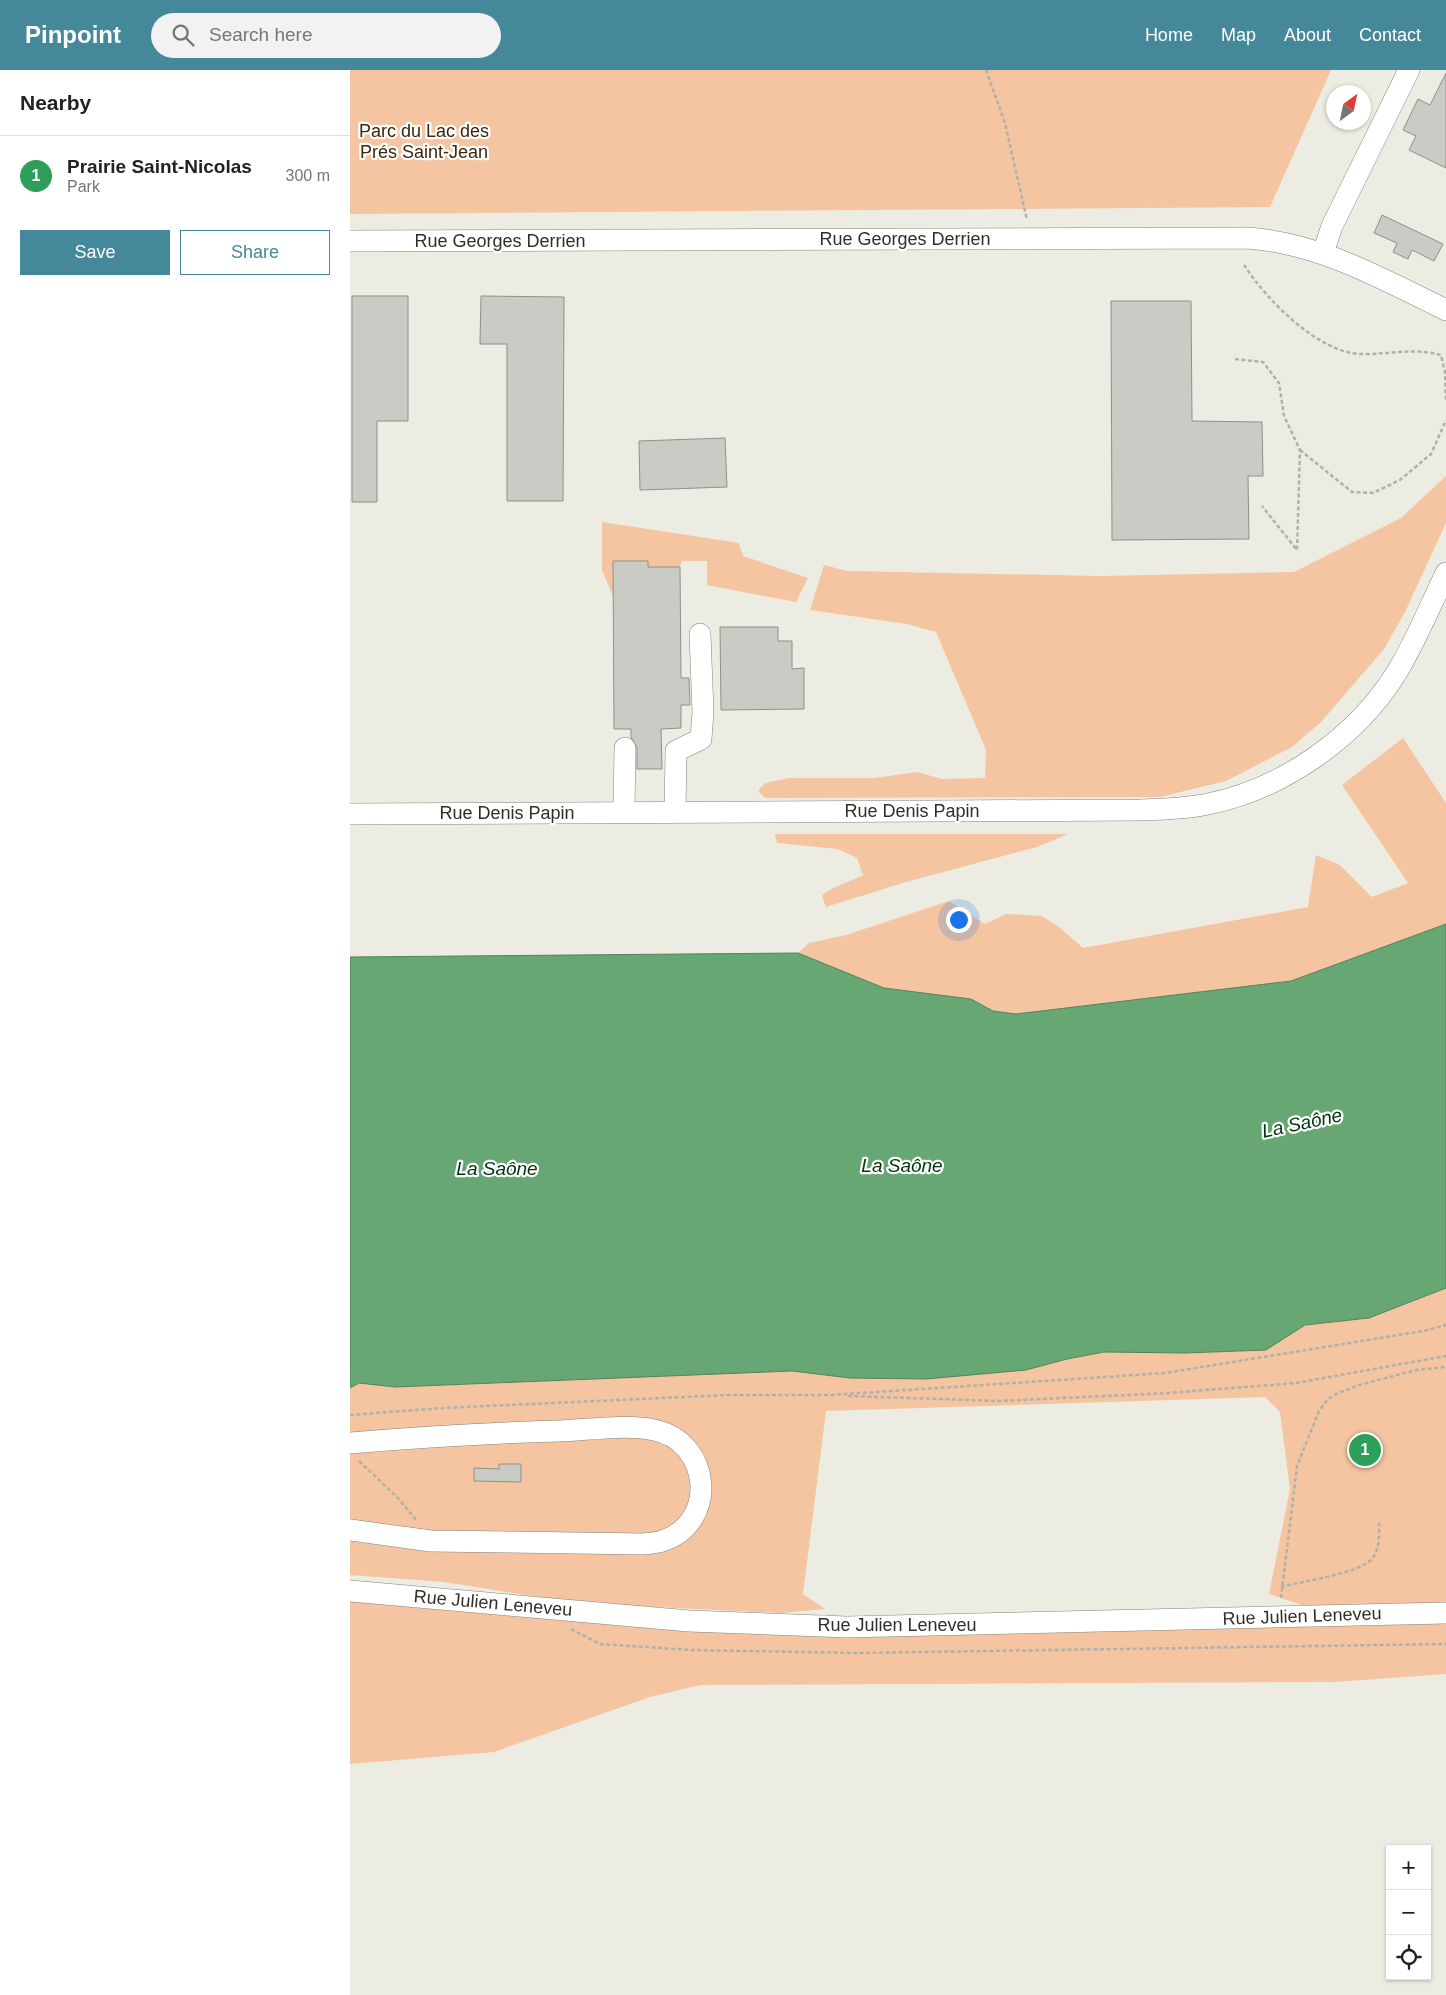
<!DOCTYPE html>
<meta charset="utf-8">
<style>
:root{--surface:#fff;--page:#f2f2f2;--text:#222;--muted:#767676;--line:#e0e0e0;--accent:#458899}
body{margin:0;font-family:Helvetica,sans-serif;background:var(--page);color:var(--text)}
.controls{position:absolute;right:15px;bottom:15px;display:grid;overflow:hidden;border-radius:0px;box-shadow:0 1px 4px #0004}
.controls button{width:45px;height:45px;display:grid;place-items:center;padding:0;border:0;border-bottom:1px solid var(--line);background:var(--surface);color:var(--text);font:25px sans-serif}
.compass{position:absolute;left:976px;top:15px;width:45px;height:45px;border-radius:50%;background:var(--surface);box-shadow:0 1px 4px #0004;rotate:33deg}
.you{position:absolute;left:608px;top:849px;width:18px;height:18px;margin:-12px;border:4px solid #fff;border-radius:50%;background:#1a73e8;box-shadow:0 0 0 8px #1a73e833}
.badge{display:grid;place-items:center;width:32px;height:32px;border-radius:50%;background:var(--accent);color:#fff;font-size:16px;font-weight:700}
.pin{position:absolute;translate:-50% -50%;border:2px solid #fff;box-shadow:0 1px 5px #0006}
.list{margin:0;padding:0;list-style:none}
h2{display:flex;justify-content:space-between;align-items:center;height:65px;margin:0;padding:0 20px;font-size:21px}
h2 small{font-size:16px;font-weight:400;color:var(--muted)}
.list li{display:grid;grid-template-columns:32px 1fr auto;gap:15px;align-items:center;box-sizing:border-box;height:80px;padding:0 20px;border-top:1px solid var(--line)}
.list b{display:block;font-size:19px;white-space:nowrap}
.list p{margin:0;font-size:16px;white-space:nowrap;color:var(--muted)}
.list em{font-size:16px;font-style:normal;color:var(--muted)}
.actions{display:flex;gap:10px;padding:15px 20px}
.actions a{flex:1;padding:11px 0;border:1px solid var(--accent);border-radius:0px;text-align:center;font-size:18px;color:var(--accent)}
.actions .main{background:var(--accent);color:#fff}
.icon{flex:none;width:28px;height:28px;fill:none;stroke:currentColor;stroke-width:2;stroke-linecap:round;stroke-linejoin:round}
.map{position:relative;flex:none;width:1096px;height:1925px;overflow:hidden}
header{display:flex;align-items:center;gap:30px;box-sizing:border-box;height:70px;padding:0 25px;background:var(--accent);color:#fff}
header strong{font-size:24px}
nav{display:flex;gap:28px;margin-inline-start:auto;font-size:18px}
.search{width:350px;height:45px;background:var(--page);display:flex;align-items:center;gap:12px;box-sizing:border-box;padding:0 18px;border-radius:28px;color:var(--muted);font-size:19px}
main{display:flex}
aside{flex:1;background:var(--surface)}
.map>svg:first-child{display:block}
</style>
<header>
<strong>Pinpoint</strong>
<div class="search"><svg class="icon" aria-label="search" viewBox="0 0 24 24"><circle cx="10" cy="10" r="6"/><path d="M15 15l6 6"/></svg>Search here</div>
<nav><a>Home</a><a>Map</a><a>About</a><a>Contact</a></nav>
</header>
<main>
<aside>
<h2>Nearby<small></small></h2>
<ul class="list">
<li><span class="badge" style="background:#2e9e5b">1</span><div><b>Prairie Saint-Nicolas</b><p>Park</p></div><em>300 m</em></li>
</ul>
<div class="actions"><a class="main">Save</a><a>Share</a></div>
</aside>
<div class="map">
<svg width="1096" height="1925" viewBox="0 0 1096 1925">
<rect width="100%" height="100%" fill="#ecece3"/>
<g fill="#f4c5a0">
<path d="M0,0H981L920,137L0,144Z"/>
<path d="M1096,406V453L1055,542L1034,579L971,652L942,677L876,711L810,727L415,728L408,721L415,713L439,708H524L567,702L592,709L635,708L636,680L586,562L557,554L460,540L474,495L497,501L750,506L944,502L1051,448Z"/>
<path d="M252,452L389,473L393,486L458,508L446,532L357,515V491H332L330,497H298V491H263V526L252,500Z"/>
<path d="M1053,668L1096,733V854L941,911L666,944L643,941L621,929L534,918L448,883L459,873L496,865L599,831L635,854L656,844L692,846L709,857L733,878L958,837L966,785L990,795L1022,827L1058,813L992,715Z"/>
<path d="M425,764H718L687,777L556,812L476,837L472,826C480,817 501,812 513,805L507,788L488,779L427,773Z"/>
<path d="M1096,1218V1537L964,1539L919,1524L940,1419L930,1342L915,1327L476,1341L453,1524L475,1539L431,1543L225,1533L94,1512L0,1505V1318L8,1313L45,1317L442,1301L500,1308L576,1309L754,1282L835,1283L916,1280L955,1255L1019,1248Z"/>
<path d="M0,1528L202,1547L1096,1553V1604L985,1612L350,1615L300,1627L144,1682L0,1694Z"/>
</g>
<path fill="#66a773" stroke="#55835d" d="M1096,854V1218L1019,1248L955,1255L916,1280L835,1283L754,1282L717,1289L676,1300L576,1309L500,1308L442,1301L45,1317L9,1313L0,1318V887L448,883L534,918L621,929L643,941L666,944L941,911Z"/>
<g fill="#c8ccc4" stroke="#8d9189">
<path d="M1096,3V98L1059,80L1066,66L1053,60L1068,29L1080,35Z"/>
<path d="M1032,145L1093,174L1084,191L1062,180L1058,189L1043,182L1047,173L1024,163Z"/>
<path d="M2,226H58V351H27V432H2Z"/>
<path d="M131,226L214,227L213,431H157V274H130Z"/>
<path d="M761,231H841L842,351L912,352L913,406H898L899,469L762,470Z"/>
<path d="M375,368L377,417L290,420L289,371Z"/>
<path d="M263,491H298V497H330L331,608H339L340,635H331V658L311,659L312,699H287V678L281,667V659H264Z"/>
<path d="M370,557H428V571H442V599L454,598V639L371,640Z"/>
<path d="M149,1394H171V1412L124,1411V1398L149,1399Z"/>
</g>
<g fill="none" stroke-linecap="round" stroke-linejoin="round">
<g stroke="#84837c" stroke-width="22">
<g id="minor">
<path d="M0,171L897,168C970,173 1032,209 1096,240"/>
<path d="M973,183L982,156L1059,0"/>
<path d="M274,742L275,678"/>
<path d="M325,742L326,681L351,669L353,642L350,564"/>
<path d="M0,744L790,740C813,739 836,739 858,734C933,719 1007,667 1047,602C1066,571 1080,536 1096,503"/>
<path d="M0,1373C70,1367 139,1363 209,1361C239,1360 274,1354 304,1360C361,1371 369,1453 312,1471C307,1473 299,1473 293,1474L81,1471L0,1460"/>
<path d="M0,1521L339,1551L497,1557L1096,1543"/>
</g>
</g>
<g stroke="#b1b1aa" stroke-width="2.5" stroke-dasharray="4 2.5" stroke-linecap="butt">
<path d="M636,0L655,53L677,150"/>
<path d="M894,195C916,229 967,282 1010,284C1040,285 1061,277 1091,285L1095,302L1096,330"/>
<path d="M885,289L913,292L929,313L934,346L950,380L947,480L912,436"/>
<path d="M950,380L1002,422L1023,423L1050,410L1081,384L1096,350"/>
<path d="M498,1326L650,1331L818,1323L946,1313L1096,1286"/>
<path d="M0,1345L93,1338L378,1325H481L815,1303L1073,1261L1096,1255"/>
<path d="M9,1391L49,1429L67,1451"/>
<path d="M931,1517C953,1511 1006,1504 1021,1490C1030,1481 1029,1465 1029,1453"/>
<path d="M931,1528L947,1396L969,1341L978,1329L986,1324L1009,1315L1066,1300L1096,1297"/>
<path d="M221,1559L250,1574L342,1580L507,1583L1096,1574"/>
</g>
<use href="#minor" stroke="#fff" stroke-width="21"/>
</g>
<g text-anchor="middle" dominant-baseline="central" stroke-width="4.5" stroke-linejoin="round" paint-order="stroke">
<g font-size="18" fill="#3f250d" stroke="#fffffe">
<text x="74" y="61">Parc du Lac des<tspan x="74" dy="21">Prés Saint-Jean</tspan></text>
</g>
<g font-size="18" fill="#2e2e2b" stroke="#fffffe">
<text x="555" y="169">Rue Georges Derrien</text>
<text x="150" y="171">Rue Georges Derrien</text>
<text x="562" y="741">Rue Denis Papin</text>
<text x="157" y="743">Rue Denis Papin</text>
<text transform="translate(143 1533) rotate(5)">Rue Julien Leneveu</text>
<text transform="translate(952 1546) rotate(-2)">Rue Julien Leneveu</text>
<text x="547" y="1555">Rue Julien Leneveu</text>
</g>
<g font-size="19" font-style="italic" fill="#003412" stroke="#fffffe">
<text transform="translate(952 1053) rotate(-12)">La Saône</text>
<text x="552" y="1095">La Saône</text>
<text x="147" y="1098">La Saône</text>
</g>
</g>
</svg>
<div class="controls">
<button>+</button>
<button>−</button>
<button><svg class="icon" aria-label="locate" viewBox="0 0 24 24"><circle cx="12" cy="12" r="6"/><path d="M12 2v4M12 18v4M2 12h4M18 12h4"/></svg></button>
</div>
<svg class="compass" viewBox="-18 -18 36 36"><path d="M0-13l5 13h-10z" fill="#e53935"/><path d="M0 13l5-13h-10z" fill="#767676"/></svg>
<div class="you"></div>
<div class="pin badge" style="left:1015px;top:1380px;background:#2e9e5b">1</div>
</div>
</main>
